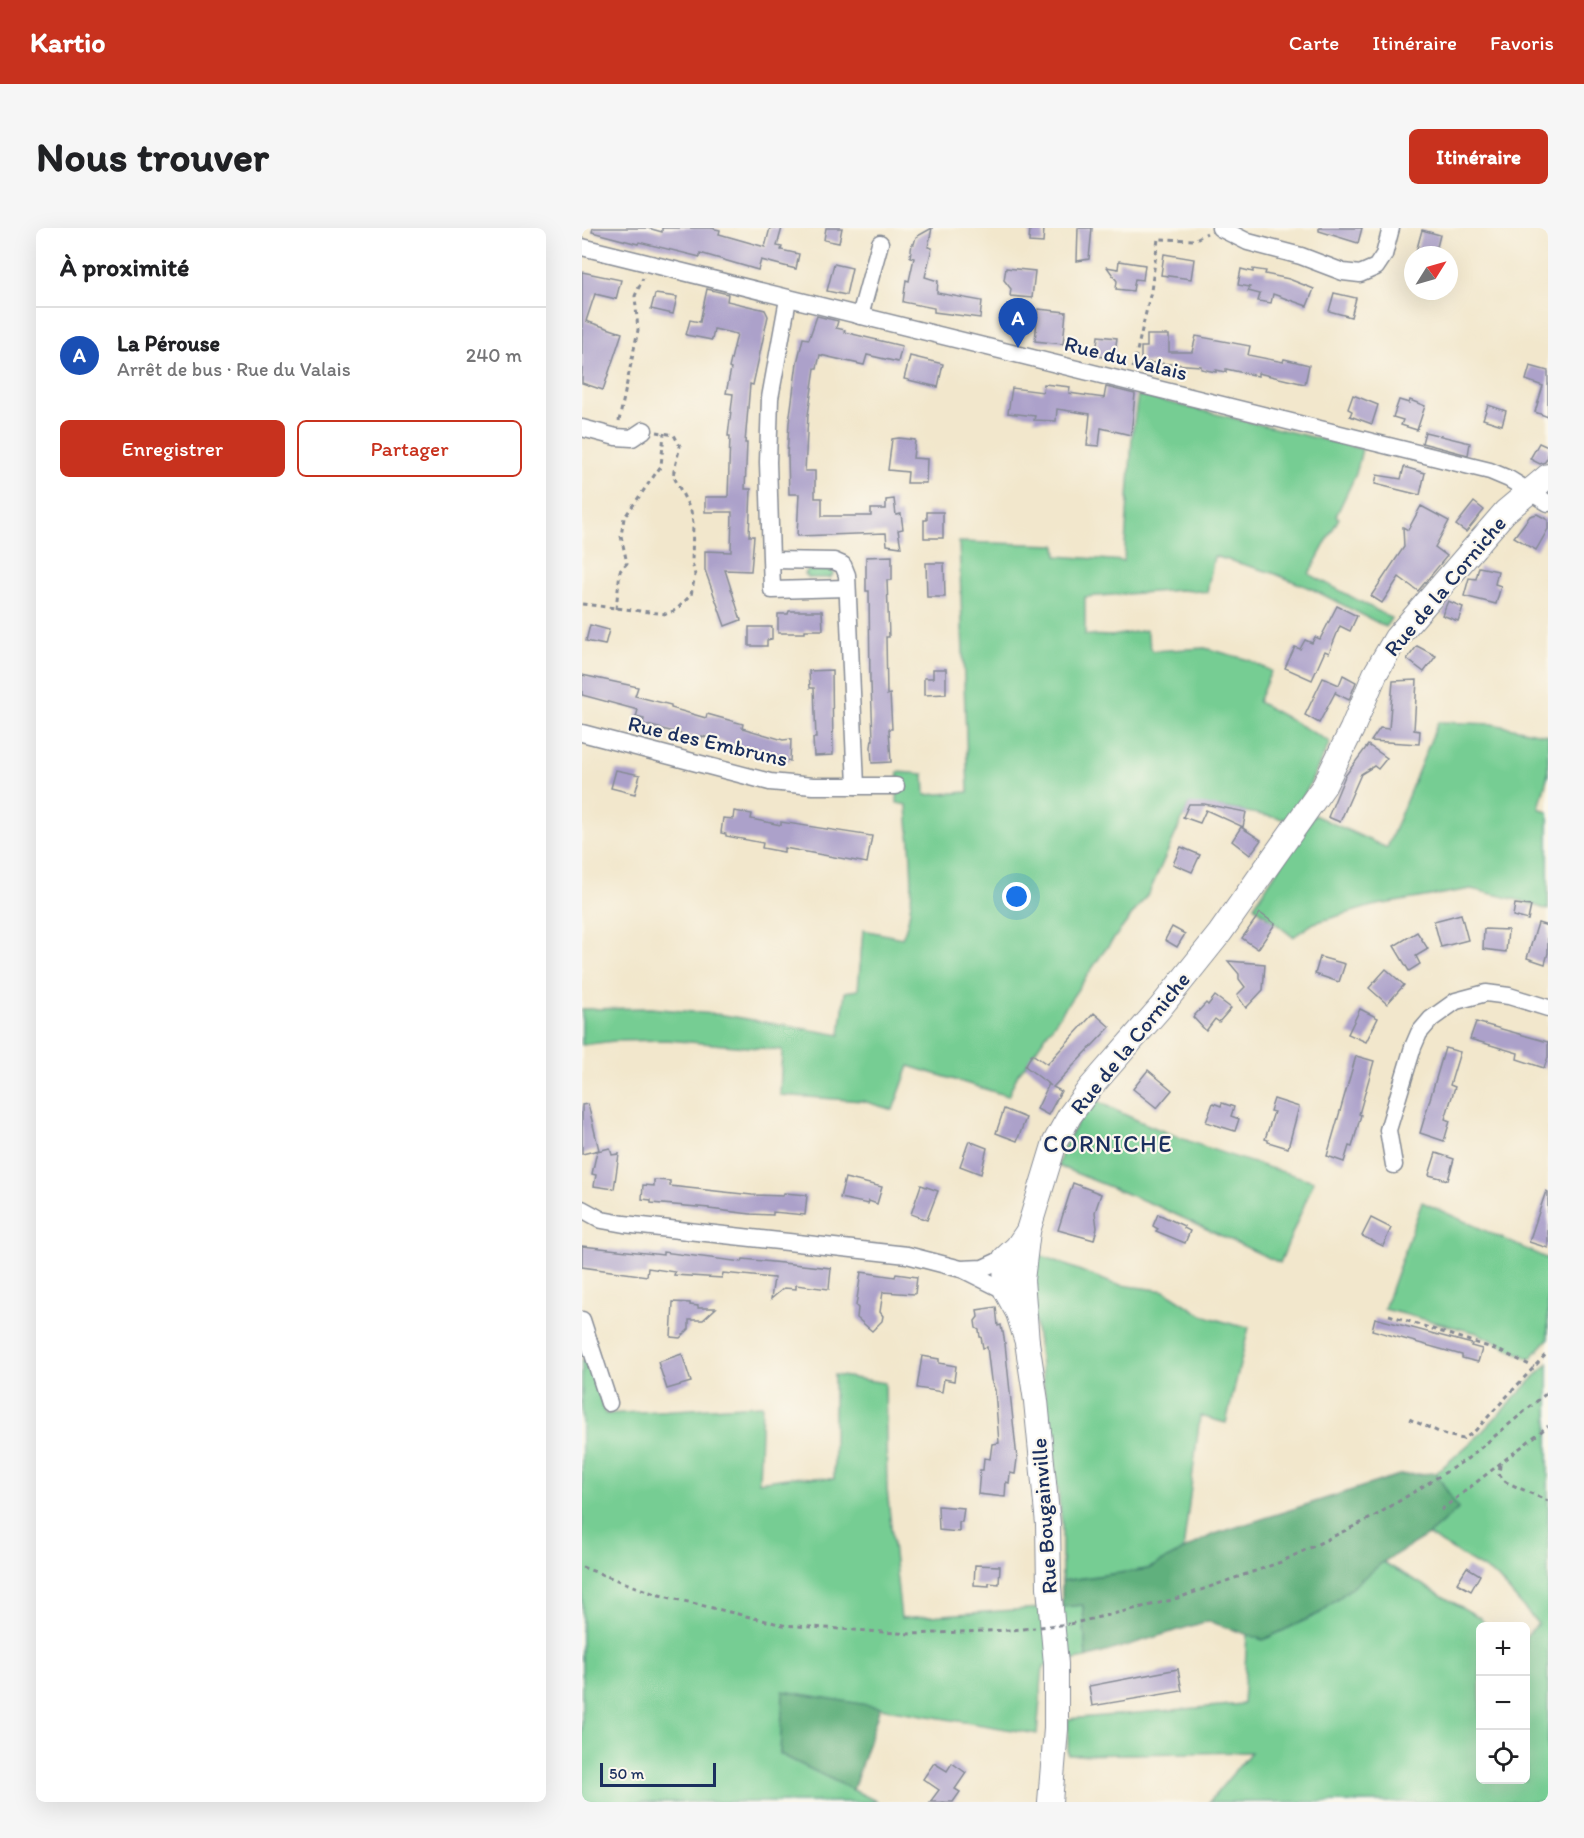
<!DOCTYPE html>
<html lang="fr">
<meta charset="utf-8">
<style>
:root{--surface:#fff;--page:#f6f6f6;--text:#202124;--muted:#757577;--line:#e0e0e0;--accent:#c8321e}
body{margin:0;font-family:Itim,sans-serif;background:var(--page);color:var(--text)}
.controls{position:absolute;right:18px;bottom:18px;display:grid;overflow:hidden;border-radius:9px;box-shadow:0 6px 24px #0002}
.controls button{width:54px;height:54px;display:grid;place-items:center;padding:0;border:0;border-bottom:2px solid var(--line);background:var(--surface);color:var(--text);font:30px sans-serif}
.compass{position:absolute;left:822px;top:18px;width:54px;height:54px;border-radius:50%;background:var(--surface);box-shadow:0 6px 24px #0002;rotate:53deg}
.scale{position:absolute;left:18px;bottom:15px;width:116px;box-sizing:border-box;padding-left:6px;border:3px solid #1b2f5e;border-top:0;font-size:16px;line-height:21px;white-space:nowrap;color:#1b2f5e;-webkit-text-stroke:4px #fbf7ec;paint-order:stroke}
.you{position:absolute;left:435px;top:669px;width:21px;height:21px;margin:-15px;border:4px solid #fff;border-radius:50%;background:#1a73e8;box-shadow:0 0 0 9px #1a73e833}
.badge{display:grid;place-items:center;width:39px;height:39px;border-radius:50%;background:var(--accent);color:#fff;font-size:20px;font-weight:700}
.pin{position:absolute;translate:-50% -50px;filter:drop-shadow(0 2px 3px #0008)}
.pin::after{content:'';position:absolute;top:32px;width:21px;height:18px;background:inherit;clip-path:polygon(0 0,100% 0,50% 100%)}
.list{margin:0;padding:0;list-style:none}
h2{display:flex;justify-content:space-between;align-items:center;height:78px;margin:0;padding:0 24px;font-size:26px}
h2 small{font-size:20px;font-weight:400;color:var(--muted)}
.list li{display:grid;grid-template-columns:39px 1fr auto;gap:18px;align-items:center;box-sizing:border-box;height:96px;padding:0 24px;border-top:2px solid var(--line)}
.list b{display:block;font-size:22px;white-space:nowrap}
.list p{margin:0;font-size:20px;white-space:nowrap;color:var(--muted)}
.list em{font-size:20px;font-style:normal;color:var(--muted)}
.actions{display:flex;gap:12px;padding:18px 24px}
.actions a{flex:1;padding:14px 0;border:2px solid var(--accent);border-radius:9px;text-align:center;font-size:21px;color:var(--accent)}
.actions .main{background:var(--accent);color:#fff}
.icon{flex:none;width:33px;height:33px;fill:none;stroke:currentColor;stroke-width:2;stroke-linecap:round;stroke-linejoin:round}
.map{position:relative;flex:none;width:966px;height:1574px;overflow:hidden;border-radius:9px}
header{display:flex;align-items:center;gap:36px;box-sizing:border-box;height:84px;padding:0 30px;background:var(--accent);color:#fff}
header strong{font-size:28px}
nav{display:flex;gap:33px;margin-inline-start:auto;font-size:21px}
.intro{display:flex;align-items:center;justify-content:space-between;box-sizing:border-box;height:144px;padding:0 36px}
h1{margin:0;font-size:42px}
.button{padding:15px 27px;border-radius:9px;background:var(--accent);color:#fff;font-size:21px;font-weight:700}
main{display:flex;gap:36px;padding:0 36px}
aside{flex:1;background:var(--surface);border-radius:9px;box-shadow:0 6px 24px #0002}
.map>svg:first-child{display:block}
</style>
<header>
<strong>Kartio</strong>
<nav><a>Carte</a><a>Itinéraire</a><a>Favoris</a></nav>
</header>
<div class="intro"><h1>Nous trouver</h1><a class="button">Itinéraire</a></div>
<main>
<aside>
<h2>À proximité<small></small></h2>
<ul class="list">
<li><span class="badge" style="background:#1a4fb4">A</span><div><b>La Pérouse</b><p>Arrêt de bus · Rue du Valais</p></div><em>240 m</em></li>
</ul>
<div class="actions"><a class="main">Enregistrer</a><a>Partager</a></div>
</aside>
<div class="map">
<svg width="966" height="1574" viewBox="0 0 966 1574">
<rect width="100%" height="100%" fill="#fbf7ec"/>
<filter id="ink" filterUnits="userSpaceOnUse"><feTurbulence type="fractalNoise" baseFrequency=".0167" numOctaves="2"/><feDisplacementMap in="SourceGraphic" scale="12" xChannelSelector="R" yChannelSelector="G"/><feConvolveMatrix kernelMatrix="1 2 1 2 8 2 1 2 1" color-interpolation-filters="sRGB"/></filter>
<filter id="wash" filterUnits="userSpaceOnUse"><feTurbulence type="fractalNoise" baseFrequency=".008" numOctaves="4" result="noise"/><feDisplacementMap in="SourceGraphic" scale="24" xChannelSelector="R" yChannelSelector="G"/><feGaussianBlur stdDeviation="1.35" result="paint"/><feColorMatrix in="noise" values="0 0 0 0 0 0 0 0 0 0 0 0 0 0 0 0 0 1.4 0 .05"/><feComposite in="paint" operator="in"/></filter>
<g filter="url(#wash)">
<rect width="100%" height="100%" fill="#f2e7cc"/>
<g fill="#76cd93" stroke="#487e78" stroke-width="1.5">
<path d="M556,167L780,221L774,246L754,288L757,290L727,346L809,390L804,399L730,361L691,345L632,328L625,364L598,362L503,369V407L530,408L564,402L570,423L623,420L667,432L689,443L676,474L748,514L725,562L706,592L644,580L607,576L567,665L520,726L443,838L436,846L426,868L327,838L311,882L281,873L198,867L200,822L85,812L32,813L0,817V781L69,780L142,787L258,807L263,764L276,762L281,702L320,710C337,675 327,617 325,577L315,575L316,544L342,546L343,567L386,564L377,314L474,317L475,328L542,333L550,209Z"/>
<path d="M227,340L248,341L252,345L248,350H227L223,346Z"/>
<path d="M856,494L910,496L966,507V546L957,580L966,584V682L940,673L889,661L790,678L732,695L711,709L672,678L732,587L805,620Z"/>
<path d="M509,870C579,907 655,931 732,953L698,1035L575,978L476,938L482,919Z"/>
<path d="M840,974L966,1031V1111L948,1131L895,1105L802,1081Z"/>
<path d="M453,1025L532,1056L583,1063L620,1087L653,1097L667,1099L644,1195L618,1188L601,1323L566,1341L480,1353V1295L449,1062Z"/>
<path d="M7,1131L23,1186L180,1177L177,1254L212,1249L252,1251V1147L303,1155L305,1261L319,1390L501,1377L504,1430L461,1438L455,1506L202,1464L198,1526L296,1574H0V1132Z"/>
<path d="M966,1135V1574H627L669,1524L486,1527V1491L661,1476L665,1406L681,1412L738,1385L801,1334L897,1389L905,1398H898V1552H944V1408L956,1396L915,1349L846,1307L876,1281L854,1245L895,1209Z"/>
</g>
<g fill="#60b07d" stroke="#3e706e" stroke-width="1.5">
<path d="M854,1245L876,1281L846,1307L801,1334L738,1385L681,1412L626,1393L504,1430L501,1377L480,1379V1353L566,1341L630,1307L817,1247Z"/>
<path d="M201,1463L298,1479L271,1562L198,1526Z"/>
</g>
<g id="blocks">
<g fill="#aca1ca">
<path d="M11,0H66L80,4V0H129L138,2L137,6L183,19L188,0H200L195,18L200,19L199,22L217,26L214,41L179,32L176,42L118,25V29L57,14L56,16L10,4Z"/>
<path d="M244,0H260L257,15L242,12Z"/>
<path d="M350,0L346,19L350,20L343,49L356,53L355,65L400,73L398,90L352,84V80L321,74L324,52L327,53L332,30L328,29L330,16H332L334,9Z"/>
<path d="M448,0H462L461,15L447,14Z"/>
<path d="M496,0H510L507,31L495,33Z"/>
<path d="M737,0H780L776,15L737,3Z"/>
<path d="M840,2L858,7L853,27L834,24Z"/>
<path d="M582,26L612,31L609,51L579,47Z"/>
<path d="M537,33L563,37L561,52L553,51L551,63L534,61L535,53L525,39L536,41Z"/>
<path d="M252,36L270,40L264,67L245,63Z"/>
<path d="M424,40L453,43L450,70L428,68L429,61L422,52Z"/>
<path d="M659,41L671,44V41L684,43L683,46L707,51L732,61L725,78L691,66L689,75L676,73L678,66L666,63L668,59L656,57Z"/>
<path d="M0,44L39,52L34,71L13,66L4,93L40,105L21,162L0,155Z"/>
<path d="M125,61L146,66L145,73L183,82L186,88L171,157L168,156L163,215H165L163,261H169L167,308H172L169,343L143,342L159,392L143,398L123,342V323L149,324L150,284H123V269H146L148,208H146L151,166L144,165L149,141L147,140L155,106L132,101L130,112L104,107L108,92L118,94Z"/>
<path d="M752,65L774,70L769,89L747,83Z"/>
<path d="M73,66L95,69L91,86L69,81Z"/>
<path d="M456,81L484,84L481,116L453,113Z"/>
<path d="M235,88L256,93L254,100L263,102L262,104L320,118L316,134L285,127L282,137L238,127L235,140H233L226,187L223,243H233V270H240V288H289V281H304V272L312,271L314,287L319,286L321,301L316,302L319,319L305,317L304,305L215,308L217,266H207L206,228H205L207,195L215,135L221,110L227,111Z"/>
<path d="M565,107H587V124H610L614,108L668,118L666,127L701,134L702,131L727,137L723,156L676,145V148L644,141V144L634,142V144L619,141V138L559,134V119H565Z"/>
<path d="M516,108L535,110L532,130L514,128Z"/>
<path d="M328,128L361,136L356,159L322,151Z"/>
<path d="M948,138L966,143V189L953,184L961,158L944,152Z"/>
<path d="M462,156L488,159L487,165L522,170L524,159L553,166L549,207L519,200L517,218L505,217L508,186L475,181L474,193L452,192L453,188L426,185L430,160L461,164Z"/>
<path d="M771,167L796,177L790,196L768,188L770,183L766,181Z"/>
<path d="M817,172L827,175L828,172L843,178L835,202L819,197L821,192L811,189Z"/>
<path d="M906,177L924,183L920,197L901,191Z"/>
<path d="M843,204L888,215L886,227L840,215Z"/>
<path d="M317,210L333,212L331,230L345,231L344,255H325L326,244L306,242L310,211Z"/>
<path d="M957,215L966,219V229L963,234L958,236L948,231Z"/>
<path d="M822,239L843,245L838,267L793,256L795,247L819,251Z"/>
<path d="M892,274L902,282L884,304L874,297Z"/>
<path d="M839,278L867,293L853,319L865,328L836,363L817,349L800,375L789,368L822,319L821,299L826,302Z"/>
<path d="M345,284H361V310H342V292H345Z"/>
<path d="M955,286L966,292V301L954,322L932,309L948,288Z"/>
<path d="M310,328V352H305L307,409H304L305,467L308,466L310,501H307L309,534L290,535L289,519L290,512H291L289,455H288L287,363H284V329Z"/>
<path d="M344,335H362L363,369H345Z"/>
<path d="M897,339L916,343L913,356L919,358L914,376L882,368L887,350L894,351Z"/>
<path d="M866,373L881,379L876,393L860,387Z"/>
<path d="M755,378L775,388L768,403L758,398L747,425L743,423L730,452L703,440L713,419L718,421L723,412L730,415L733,409L738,411Z"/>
<path d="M207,383H240L241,402H223V405H196V386H206Z"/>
<path d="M8,397L27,402L23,417L4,413Z"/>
<path d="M167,399H190V411L185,412V418H167Z"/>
<path d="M835,418L854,428L842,444L825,431Z"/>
<path d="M351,441H364V466L342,467V450H351Z"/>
<path d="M250,442L251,527L232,528L231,510H234L232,460H228L227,443Z"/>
<path d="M0,447L56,459L53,468L89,477V480L124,490L125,486L161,496L160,500L201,512L209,511L208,533L120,508L119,511L61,496L62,491L54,489L56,482L0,467Z"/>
<path d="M761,447L774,454L767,472L753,465L754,463L737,495L723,487L741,450L757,457Z"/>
<path d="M835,452L832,502L838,503L837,516L789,513L798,500L807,501L811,453Z"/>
<path d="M786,517L805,530L796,541L792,538L779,546L758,594L746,589L763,548Z"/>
<path d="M34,542L58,547L53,566L29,560Z"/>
<path d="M607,576H622L664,584L661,599L624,582L618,595L601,589Z"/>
<path d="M152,583L170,586L169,591L199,597V594L290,608L285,635L202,620V624L180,620L181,615L144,608V606L139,605L141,590L151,591Z"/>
<path d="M659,599L679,612L668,627L650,613Z"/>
<path d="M599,619L618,627L610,644L591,636Z"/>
<path d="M933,676L949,678L946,692L931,688Z"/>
<path d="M678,685L693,696L676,721L660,710Z"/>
<path d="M879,686L886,712L859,719L852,693Z"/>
<path d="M956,695L966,698V725L963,736L945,730Z"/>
<path d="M590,699L603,706L595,719L583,712Z"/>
<path d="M902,701L926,702L924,724L901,721Z"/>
<path d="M835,704L846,721L834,728L838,736L827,743L812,718Z"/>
<path d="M738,729L763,736L757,754L733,746Z"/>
<path d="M646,733L683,736L681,762L664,780L655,767L663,759L657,751V746Z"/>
<path d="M804,741L822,757L805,776L787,760Z"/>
<path d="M633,768L649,780L637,794L633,791L624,803L611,789L624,775L626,777Z"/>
<path d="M778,781L796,790L784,814L766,806Z"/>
<path d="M512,785L528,799L471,859L479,863L466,887L455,881L467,856L469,858L443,838L450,826L465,836Z"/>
<path d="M894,794L966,814V829L962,840L935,831L936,825L888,811Z"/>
<path d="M863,820L878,824L868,857L873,859L863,891L868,893L862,913L838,905Z"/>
<path d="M774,828L792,833L777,886L779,887L770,919L767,918L762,934L745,928Z"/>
<path d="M566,842L590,862L575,880L551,861Z"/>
<path d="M692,871L717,879L706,920L686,914V912L683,911L692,884L688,883Z"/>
<path d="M631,875L639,878L640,875L652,879L649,888L657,891L653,903L624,894Z"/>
<path d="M6,876L17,922L0,926V877Z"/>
<path d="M422,881L444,890L435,913L414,905Z"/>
<path d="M387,913L405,920L399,946L378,938Z"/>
<path d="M28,920L30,927L37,926L32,961L12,958L14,947L10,946L15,923Z"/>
<path d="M854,925L872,931L866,952L847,947Z"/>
<path d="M263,950L300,959L295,976L287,973L286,976L258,970Z"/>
<path d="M72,952L88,953V958L170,967L201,968L202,965L225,967L223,987L191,984V987L169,986L127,981V980L69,975V972L60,971L61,957L72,958Z"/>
<path d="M491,955L519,966L513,984L515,1000L512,1012L476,1002Z"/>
<path d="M339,957L356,963L345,992L329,986Z"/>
<path d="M964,963L966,964V1020L947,1014Z"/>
<path d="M576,986L602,998V1000L608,1003L603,1015L574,1003L576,1001L571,998Z"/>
<path d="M789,990L809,1000L801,1018L780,1008Z"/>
<path d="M0,1018L81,1027V1024L160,1034L161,1031L249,1040L247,1061L214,1057V1061L202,1060L189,1071L192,1050L141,1045L140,1050L92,1047L93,1044L66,1040L65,1048L0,1039Z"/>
<path d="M279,1044L313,1049L314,1046L335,1049L333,1066L301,1064L298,1084L301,1088L300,1093L290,1103L275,1090L276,1080L274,1078Z"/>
<path d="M91,1074L108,1075V1077L116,1078V1080H134L121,1092H107V1101L98,1110L89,1109Z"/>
<path d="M414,1079L416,1098L419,1097L420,1104H421L423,1116L435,1231L433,1246L428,1245L427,1255L424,1254L423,1269L396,1266L398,1242H401L402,1230L408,1231L410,1216L417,1215L413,1162L409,1152L405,1119L401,1120L399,1109H398L397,1102L394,1100L393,1093L396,1089L395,1082Z"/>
<path d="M793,1090L890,1116L889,1118L900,1121L896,1134L880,1130V1127L790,1102Z"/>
<path d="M100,1126L109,1154L85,1161L76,1134Z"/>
<path d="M340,1128L357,1131V1135L374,1138L372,1153L362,1151L360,1164L335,1160Z"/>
<path d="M356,1278L382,1280L380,1294H377V1304L357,1302Z"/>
<path d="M393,1337L418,1338L417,1356L407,1355V1358L392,1357Z"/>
<path d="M885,1339L898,1347L889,1363L875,1355Z"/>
<path d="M596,1441L600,1463L510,1478L507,1458Z"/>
<path d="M352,1535L365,1543L370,1535L384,1545L373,1561L378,1564L371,1574H348L357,1562L341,1551Z"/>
</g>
</g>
</g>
<g filter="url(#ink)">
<use href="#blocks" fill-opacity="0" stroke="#868b95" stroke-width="1.5"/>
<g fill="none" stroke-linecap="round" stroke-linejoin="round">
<g stroke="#868b95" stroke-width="19">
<g id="street">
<path d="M638,0L666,14L719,28L761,44L778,46L794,39L802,27L809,0"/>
<path d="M0,19L908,243L927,251L966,275"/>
<path d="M206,71L188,170L186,234L190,362L265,360"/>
<path d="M278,88L298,15"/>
<path d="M0,200L34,209L50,210L62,202"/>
<path d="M190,332L252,333L261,337L265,347L274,558"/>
<path d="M0,505L188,554L231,558H314"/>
<path d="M812,937L806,902L831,819L837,805L849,791L874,773L904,765L927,768L966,780"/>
<path d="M0,981L20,992L42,996L325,1027L379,1041L401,1040L423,1030L429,1036"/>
<path d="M382,1042L424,1063"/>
<path d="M0,1092L27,1175"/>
</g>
</g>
<g stroke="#868b95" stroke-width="26">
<g id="secondary">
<path d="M446,1003L440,1052L445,1114L454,1173L466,1296L467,1359L474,1436V1501L468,1574"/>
<path d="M445,1114L436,1085L424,1063L423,1030L435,1019L446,1003L473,914L488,887L508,860L578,780L638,705L742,558L770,501L793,446L814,410L923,284L966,248"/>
</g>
</g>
<g stroke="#868b95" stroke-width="3" stroke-dasharray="4.5 4.5" stroke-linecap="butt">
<path d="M551,140L569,63L576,11L612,12L625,5"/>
<path d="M37,193L56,102L53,68L61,50"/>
<path d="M0,376L84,386L94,382L109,367L113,347L110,334L111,295L109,283L91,247L98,218L92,207L75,204"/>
<path d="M34,381L38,343L45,335L39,308L42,290L79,238L82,205"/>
<path d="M807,1087L916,1122L952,1139"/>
<path d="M827,1191L864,1207L881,1211L892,1204L966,1124"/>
<path d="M918,1237L917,1247L924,1254L966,1273"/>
<path d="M859,1282L966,1198"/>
<path d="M0,1339L73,1366L201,1397L329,1406L428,1402L453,1400"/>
<path d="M488,1396L590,1372L699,1334L793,1288L885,1231L966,1164"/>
</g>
<use href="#street" stroke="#fff" stroke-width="16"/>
<use href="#secondary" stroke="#fff" stroke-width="24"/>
<path stroke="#868b95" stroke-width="3" stroke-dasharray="4.5 4.5" stroke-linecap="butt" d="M458,1399L487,1396"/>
</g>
</g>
<g text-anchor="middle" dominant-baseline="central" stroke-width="4.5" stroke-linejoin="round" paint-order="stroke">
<g font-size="22" fill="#1b2f5e" stroke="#fbf7ec">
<text transform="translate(544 130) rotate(14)">Rue du Valais</text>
<text transform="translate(863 358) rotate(-50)">Rue de la Corniche</text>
<text transform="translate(126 513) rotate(13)">Rue des Embruns</text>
<text transform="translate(548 815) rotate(-51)">Rue de la Corniche</text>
<text transform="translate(462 1288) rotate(-94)">Rue Bougainville</text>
</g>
<g font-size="24" letter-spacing="1.5" fill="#1b2f5e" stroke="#fbf7ec">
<text x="526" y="915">CORNICHE</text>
</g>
</g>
</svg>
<div class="controls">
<button>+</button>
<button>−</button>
<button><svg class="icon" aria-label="locate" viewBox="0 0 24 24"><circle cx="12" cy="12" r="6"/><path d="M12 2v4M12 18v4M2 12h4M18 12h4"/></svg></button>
</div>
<svg class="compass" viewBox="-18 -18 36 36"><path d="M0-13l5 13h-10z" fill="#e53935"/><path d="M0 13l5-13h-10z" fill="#757577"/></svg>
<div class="scale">50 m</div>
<div class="you"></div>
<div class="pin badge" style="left:436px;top:120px;background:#1a4fb4">A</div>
</div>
</main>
